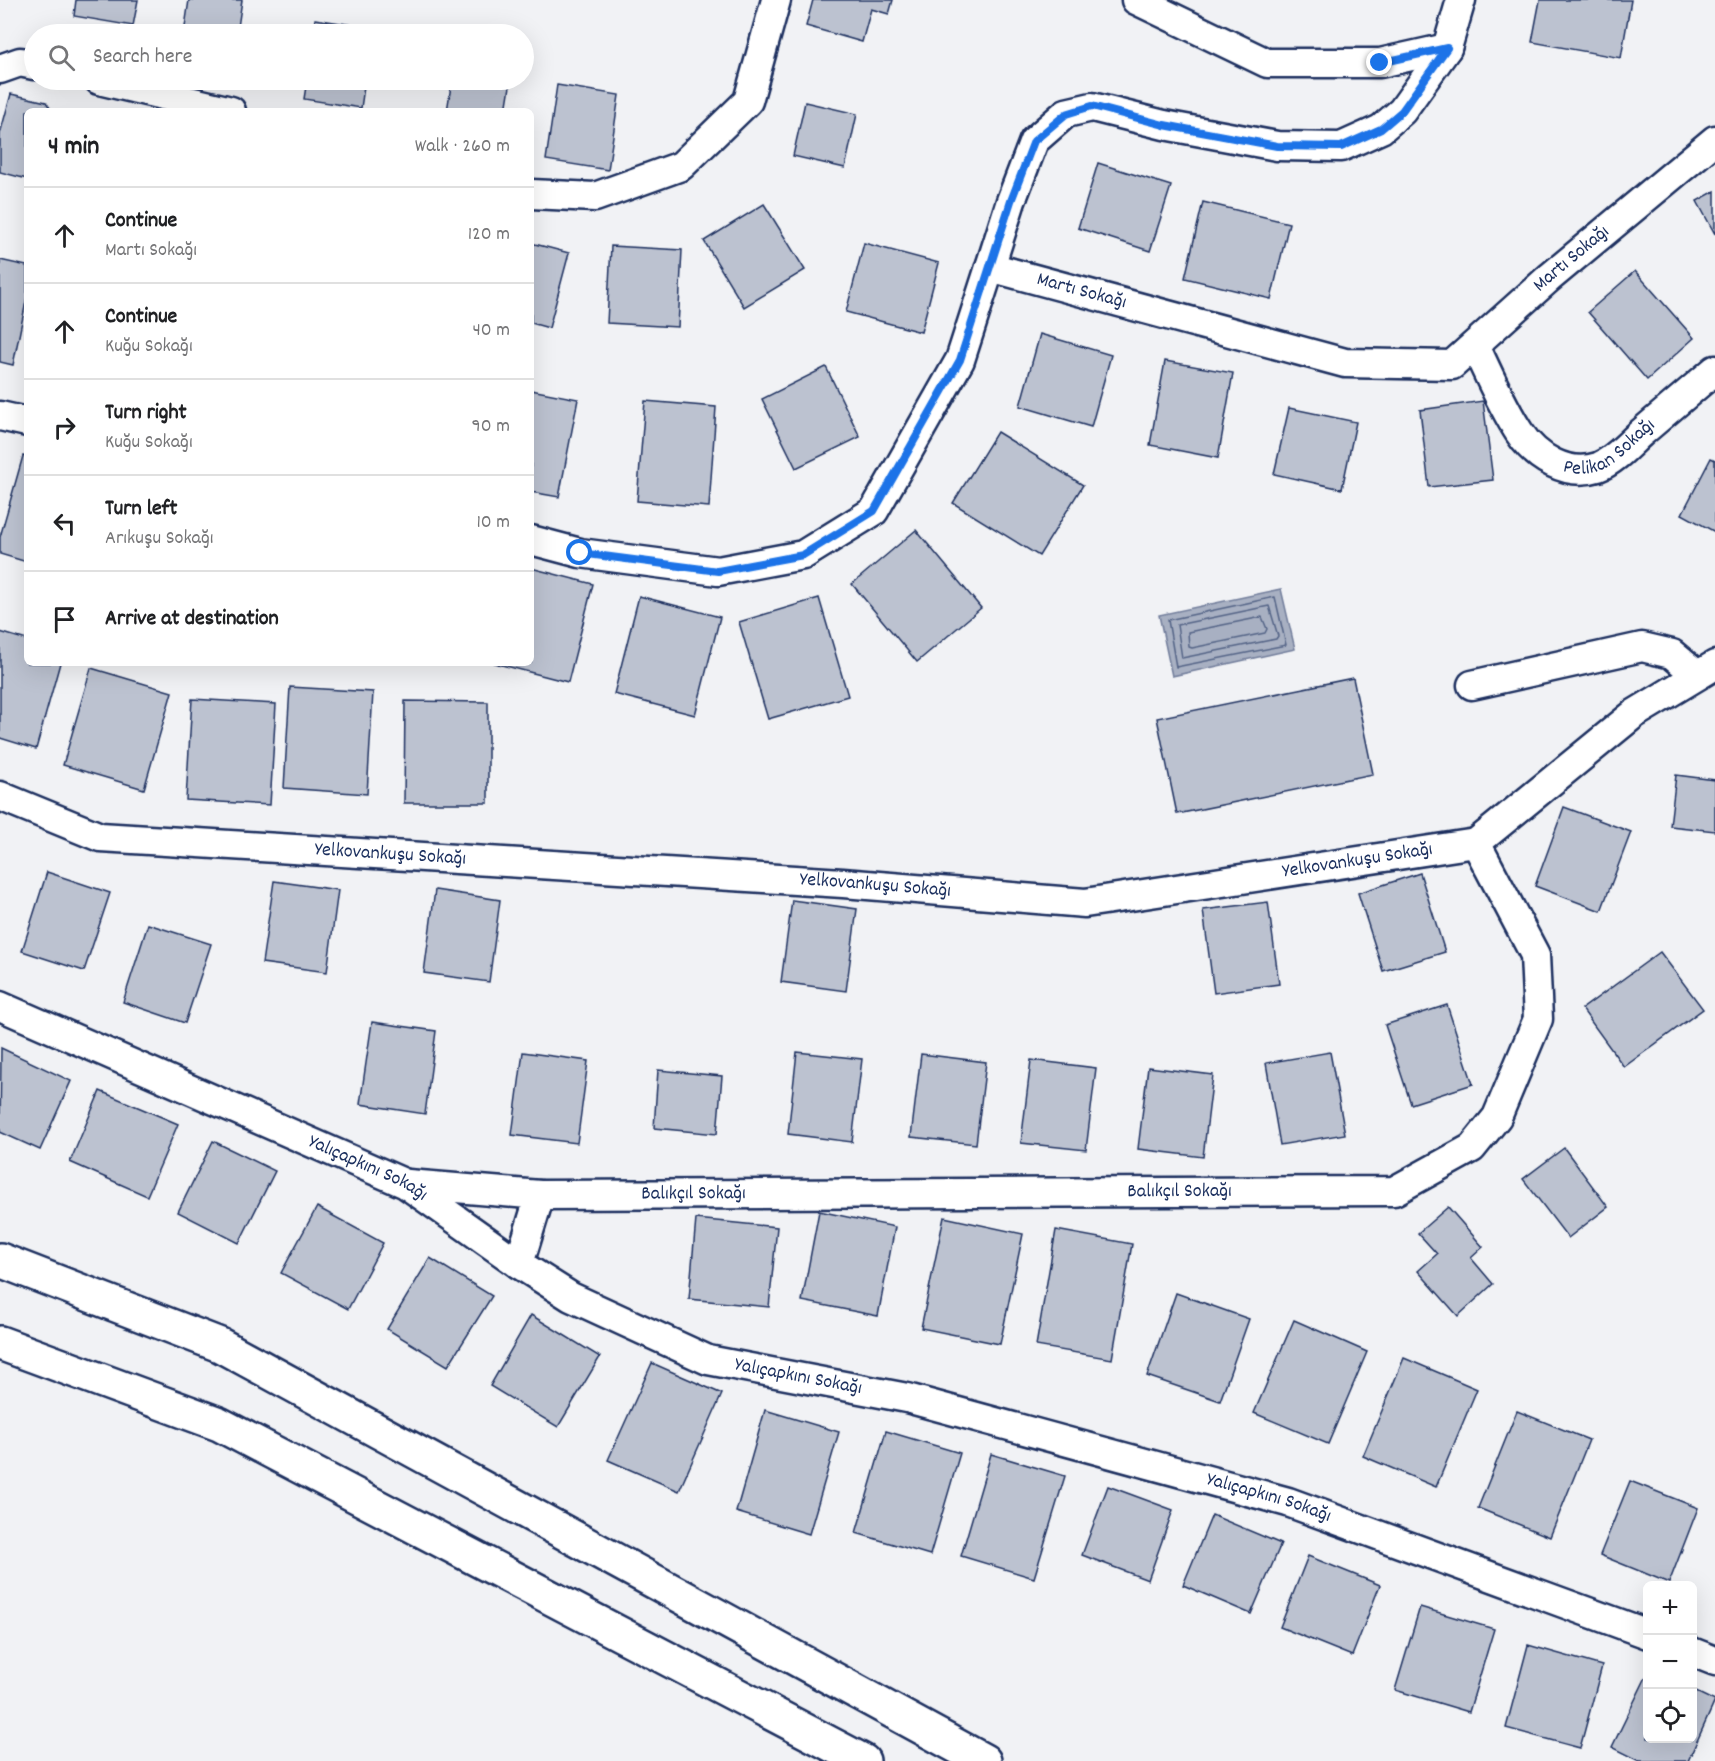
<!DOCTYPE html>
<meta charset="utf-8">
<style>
:root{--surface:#fff;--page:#f6f6f6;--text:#202124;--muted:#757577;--line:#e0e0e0}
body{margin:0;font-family:Dekko,sans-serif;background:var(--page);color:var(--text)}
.controls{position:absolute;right:18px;bottom:18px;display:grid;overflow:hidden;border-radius:9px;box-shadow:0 6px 24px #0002}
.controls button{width:54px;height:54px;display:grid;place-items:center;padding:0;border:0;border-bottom:2px solid var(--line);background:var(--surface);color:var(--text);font:30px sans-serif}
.stop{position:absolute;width:18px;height:18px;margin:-14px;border:4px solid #1a73e8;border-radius:50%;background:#fff}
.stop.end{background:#1a73e8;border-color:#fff;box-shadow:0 2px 6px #0008}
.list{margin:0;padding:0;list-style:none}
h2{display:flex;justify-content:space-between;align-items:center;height:78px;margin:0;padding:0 24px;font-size:26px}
h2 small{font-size:20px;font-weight:400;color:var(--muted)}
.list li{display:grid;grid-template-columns:39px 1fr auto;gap:18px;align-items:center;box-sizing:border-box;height:96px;padding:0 24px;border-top:2px solid var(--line)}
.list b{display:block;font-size:22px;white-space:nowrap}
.list p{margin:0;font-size:20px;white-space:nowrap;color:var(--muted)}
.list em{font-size:20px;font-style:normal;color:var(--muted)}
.icon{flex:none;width:33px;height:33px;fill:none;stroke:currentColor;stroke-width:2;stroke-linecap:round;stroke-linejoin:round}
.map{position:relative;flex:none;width:1715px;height:1761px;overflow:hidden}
.search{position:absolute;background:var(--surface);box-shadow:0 6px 24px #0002;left:24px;top:24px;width:510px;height:66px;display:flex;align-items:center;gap:15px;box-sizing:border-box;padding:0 21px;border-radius:33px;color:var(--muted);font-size:22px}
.panel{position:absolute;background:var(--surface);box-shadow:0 6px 24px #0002;left:24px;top:108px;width:510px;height:558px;border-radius:9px}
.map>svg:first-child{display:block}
</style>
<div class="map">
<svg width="1715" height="1761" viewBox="0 0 1715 1761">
<rect width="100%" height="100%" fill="#f1f2f5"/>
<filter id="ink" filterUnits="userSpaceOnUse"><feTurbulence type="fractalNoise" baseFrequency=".0167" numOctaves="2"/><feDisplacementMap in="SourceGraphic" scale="12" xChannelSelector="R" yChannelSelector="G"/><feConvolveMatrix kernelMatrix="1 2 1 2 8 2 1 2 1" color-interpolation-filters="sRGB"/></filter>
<g filter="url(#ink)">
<path fill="#a8b0c2" stroke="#707c9a" stroke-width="1.5" d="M1281,589L1295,649L1172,676L1159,615Z"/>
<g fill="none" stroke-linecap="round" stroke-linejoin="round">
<g stroke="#536386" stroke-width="1.5">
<path d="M1275,597L1286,645L1176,667L1168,620Z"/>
<path d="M1269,606L1278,636L1276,639L1182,658L1177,625Z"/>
<path d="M1262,617L1267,629L1265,633L1192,648L1189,647L1188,632Z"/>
</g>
</g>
<g fill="#bcc2d0" stroke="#1b2f5e" stroke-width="1.5">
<path d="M76,0H138L133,26L74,16Z"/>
<path d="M189,0H242L237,34H184Z"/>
<path d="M813,0H893L889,14L871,9L862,42L806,26Z"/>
<path d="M1540,0H1631L1621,58L1532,42Z"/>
<path d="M315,19L373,28L372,34H313Z"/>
<path d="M307,80H365L361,108L304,99Z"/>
<path d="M452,80H511L506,111H447Z"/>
<path d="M557,85L619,95L608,170L546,160Z"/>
<path d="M11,94L46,102L52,111H27V179L0,172V134Z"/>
<path d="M805,102L857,114L845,168L793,156Z"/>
<path d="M1098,163L1171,186L1150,251L1078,228Z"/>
<path d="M1715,191V234L1697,201Z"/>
<path d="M1203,202L1289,223L1271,299L1185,278Z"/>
<path d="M764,204L805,270L744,307L704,241Z"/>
<path d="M531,243L569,253L549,328L531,323Z"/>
<path d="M864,243L939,263L921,332L846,312Z"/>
<path d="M611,246L682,250L678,327L607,323Z"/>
<path d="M0,260L27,266V297L13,365L0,362Z"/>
<path d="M1635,271L1694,338L1647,380L1588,312Z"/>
<path d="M1040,334L1111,355L1091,427L1020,406Z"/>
<path d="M1165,361L1233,373L1218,458L1150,445Z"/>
<path d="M826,367L860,437L796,468L762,399Z"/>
<path d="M531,390L578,399L559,497L531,492Z"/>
<path d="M645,401L716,407L709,507L637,501Z"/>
<path d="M1483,401L1493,480L1429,487L1420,410Z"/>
<path d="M1289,408L1356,422L1342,489L1274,474Z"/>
<path d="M997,432L1083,485L1039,556L953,503Z"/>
<path d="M23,456L27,457V562L0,554V537Z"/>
<path d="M1711,458L1715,460V532L1682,514Z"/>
<path d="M916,530L981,608L917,662L852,584Z"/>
<path d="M531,568L593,584L568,682L494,663H531Z"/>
<path d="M639,596L720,617L695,715L614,694Z"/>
<path d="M819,598L848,696L768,719L739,622Z"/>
<path d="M0,632L27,640V663H60L36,749L0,738Z"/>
<path d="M91,668L172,692L144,789L63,765Z"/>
<path d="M1353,678L1373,774L1177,814L1157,718Z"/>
<path d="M290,687L373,692L367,794L284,788Z"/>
<path d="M192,699L276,704L270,805L186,800Z"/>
<path d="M405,701L488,702V803H404Z"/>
<path d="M1676,775L1715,780V831L1670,826Z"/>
<path d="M1564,807L1631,832L1601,911L1535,886Z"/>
<path d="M47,872L110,893L84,971L22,951Z"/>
<path d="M1420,873L1445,952L1383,971L1358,893Z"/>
<path d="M274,881L338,890L327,972L262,963Z"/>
<path d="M435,890L500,900L489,982L424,973Z"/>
<path d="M792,900L857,909L846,991L781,982Z"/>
<path d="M1268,902L1279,984L1214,993L1203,910Z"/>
<path d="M148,924L211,944L185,1023L123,1002Z"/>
<path d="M1660,952L1703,1009L1624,1067L1582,1009Z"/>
<path d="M1447,1005L1473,1084L1411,1104L1385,1025Z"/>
<path d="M372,1022L436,1031L425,1114L360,1104Z"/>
<path d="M1,1048L71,1081L40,1150L0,1132Z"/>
<path d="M523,1052L588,1061L577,1143L512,1135Z"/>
<path d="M797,1052L862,1059L852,1142L788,1134Z"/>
<path d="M1330,1052L1345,1134L1280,1145L1266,1063Z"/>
<path d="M921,1054L986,1062L976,1144L911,1137Z"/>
<path d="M1031,1060L1096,1068L1086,1150L1021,1143Z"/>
<path d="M1148,1067L1213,1075L1203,1157L1138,1149Z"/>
<path d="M658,1070L722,1076L717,1134L654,1128Z"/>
<path d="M100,1091L178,1124L147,1196L70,1162Z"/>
<path d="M213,1141L275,1171L239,1243L178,1212Z"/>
<path d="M1564,1148L1608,1207L1568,1238L1523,1179Z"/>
<path d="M317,1207L383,1243L348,1309L281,1273Z"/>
<path d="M1448,1207L1483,1247L1471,1258L1493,1284L1458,1316L1418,1271L1437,1254L1418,1233Z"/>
<path d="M819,1211L895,1227L878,1316L802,1301Z"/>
<path d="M944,1217L1023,1234L1000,1344L921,1328Z"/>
<path d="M696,1219L777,1227L769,1307L689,1299Z"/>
<path d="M1056,1230L1132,1244L1112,1359L1036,1346Z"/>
<path d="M430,1258L492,1296L448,1366L387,1329Z"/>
<path d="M1176,1293L1249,1319L1220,1401L1147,1376Z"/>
<path d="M531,1315L600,1357L558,1427L490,1386Z"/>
<path d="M1294,1320L1367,1352L1328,1444L1254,1413Z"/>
<path d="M1404,1358L1477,1389L1436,1487L1363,1456Z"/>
<path d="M652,1363L722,1394L679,1491L608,1460Z"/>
<path d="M765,1410L839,1432L809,1534L736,1512Z"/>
<path d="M1517,1411L1589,1440L1550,1537L1478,1508Z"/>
<path d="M886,1431L960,1453L930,1555L856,1533Z"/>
<path d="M991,1454L1065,1476L1034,1578L961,1556Z"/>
<path d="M1630,1481L1698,1508L1669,1583L1600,1555Z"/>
<path d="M1108,1486L1173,1510L1148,1580L1082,1555Z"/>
<path d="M1212,1515L1281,1544L1251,1614L1183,1585Z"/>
<path d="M1308,1556L1380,1585L1352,1656L1280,1627Z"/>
<path d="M1420,1607L1494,1629L1469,1712L1395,1690Z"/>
<path d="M1528,1645L1602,1666L1580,1748L1506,1728Z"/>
<path d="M1648,1673V1738H1692V1690L1715,1701L1688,1761H1640L1612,1747Z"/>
</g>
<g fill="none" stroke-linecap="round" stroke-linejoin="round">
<g stroke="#1b2f5e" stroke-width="33">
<g id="minor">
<path d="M1136,0L1267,63H1380L1447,48"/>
<path d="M0,69L20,62L34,65"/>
<path d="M99,80L231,111"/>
<path d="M531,194L595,197L681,166L748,101L776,0"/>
<path d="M990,267L1011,201L1034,141L1066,113L1092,107L1164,125L1277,146L1341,147L1381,129L1402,111L1447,48L1461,0"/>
<path id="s1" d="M1475,346C1489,375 1502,406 1519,432C1536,458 1567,477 1598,467C1614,461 1629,444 1641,433C1666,412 1690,391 1715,370"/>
<path d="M0,416L27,422"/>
<path id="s2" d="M531,540L580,553L718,571L803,555L874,511L960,360L990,267L1345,363L1452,365L1549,278L1715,140"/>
<path d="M1472,685L1642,647L1672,654L1697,675"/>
<path id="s3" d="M0,796L100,837L843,883L1085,903L1476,843L1634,714L1715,665"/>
<path id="s4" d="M0,1006L406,1184L519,1264L571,1297L708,1360L907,1398L1288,1502L1648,1634"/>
<path id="s5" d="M408,1184L540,1195L1394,1191L1472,1148L1497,1117L1538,1019L1535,955L1476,843"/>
<path d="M519,1264L540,1195"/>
<path d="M1692,1652L1715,1661"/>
</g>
</g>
<g stroke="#1b2f5e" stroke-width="38">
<g id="trunk">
<path d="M0,1260L220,1345L984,1761"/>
<path d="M0,1343L219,1424L863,1761"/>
</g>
</g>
<use href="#minor" stroke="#fff" stroke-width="28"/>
<use href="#trunk" stroke="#fff" stroke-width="33"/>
</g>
</g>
<g fill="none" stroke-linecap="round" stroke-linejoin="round" filter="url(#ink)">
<path stroke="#1a73e8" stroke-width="8" d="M580,553L718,571L803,555L874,511L960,360L1011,201L1034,141L1066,114L1092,106L1164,125L1277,146L1341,147L1381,129L1402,111L1447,48L1380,63"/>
</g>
<g text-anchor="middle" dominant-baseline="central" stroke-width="6" stroke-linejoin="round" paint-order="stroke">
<g font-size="20" fill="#1b2f5e" stroke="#fff">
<text stroke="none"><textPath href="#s2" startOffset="1266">Martı Sokağı</textPath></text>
<text stroke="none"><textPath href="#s2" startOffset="726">Martı Sokağı</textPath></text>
<text stroke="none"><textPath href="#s1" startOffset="207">Pelikan Sokağı</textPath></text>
<text stroke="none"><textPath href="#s3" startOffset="399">Yelkovankuşu Sokağı</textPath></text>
<text stroke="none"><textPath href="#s3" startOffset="1371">Yelkovankuşu Sokağı</textPath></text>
<text stroke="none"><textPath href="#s3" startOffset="885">Yelkovankuşu Sokağı</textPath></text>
<text stroke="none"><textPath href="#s4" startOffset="402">Yalıçapkını Sokağı</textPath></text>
<text stroke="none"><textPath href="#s5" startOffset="772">Balıkçıl Sokağı</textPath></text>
<text stroke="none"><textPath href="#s5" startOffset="286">Balıkçıl Sokağı</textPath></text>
<text stroke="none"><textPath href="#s4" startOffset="886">Yalıçapkını Sokağı</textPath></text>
<text stroke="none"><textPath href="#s4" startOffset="1372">Yalıçapkını Sokağı</textPath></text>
</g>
</g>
</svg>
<div class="controls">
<button>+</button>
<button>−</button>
<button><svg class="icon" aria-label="locate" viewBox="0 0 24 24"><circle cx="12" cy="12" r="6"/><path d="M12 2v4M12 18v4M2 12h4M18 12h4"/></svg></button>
</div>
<div class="stop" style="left:580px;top:553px"></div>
<div class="stop end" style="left:1380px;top:63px"></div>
<div class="search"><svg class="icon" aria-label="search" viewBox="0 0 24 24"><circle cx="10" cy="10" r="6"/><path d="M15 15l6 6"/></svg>Search here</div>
<section class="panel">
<h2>4 min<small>Walk · 260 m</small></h2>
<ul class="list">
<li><svg class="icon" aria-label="ahead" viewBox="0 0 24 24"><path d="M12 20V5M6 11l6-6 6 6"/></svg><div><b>Continue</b><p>Martı Sokağı</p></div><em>120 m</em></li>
<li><svg class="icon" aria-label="ahead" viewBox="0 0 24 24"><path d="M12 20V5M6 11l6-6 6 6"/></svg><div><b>Continue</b><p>Kuğu Sokağı</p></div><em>40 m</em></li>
<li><svg class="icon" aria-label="right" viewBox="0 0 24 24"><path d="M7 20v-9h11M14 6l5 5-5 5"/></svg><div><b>Turn right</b><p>Kuğu Sokağı</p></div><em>90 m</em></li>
<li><svg class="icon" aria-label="left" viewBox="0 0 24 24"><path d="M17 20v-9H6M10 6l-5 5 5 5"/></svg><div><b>Turn left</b><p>Arıkuşu Sokağı</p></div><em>10 m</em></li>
<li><svg class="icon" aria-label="arrive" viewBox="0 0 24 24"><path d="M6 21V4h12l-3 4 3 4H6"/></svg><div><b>Arrive at destination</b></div></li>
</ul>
</section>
</div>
